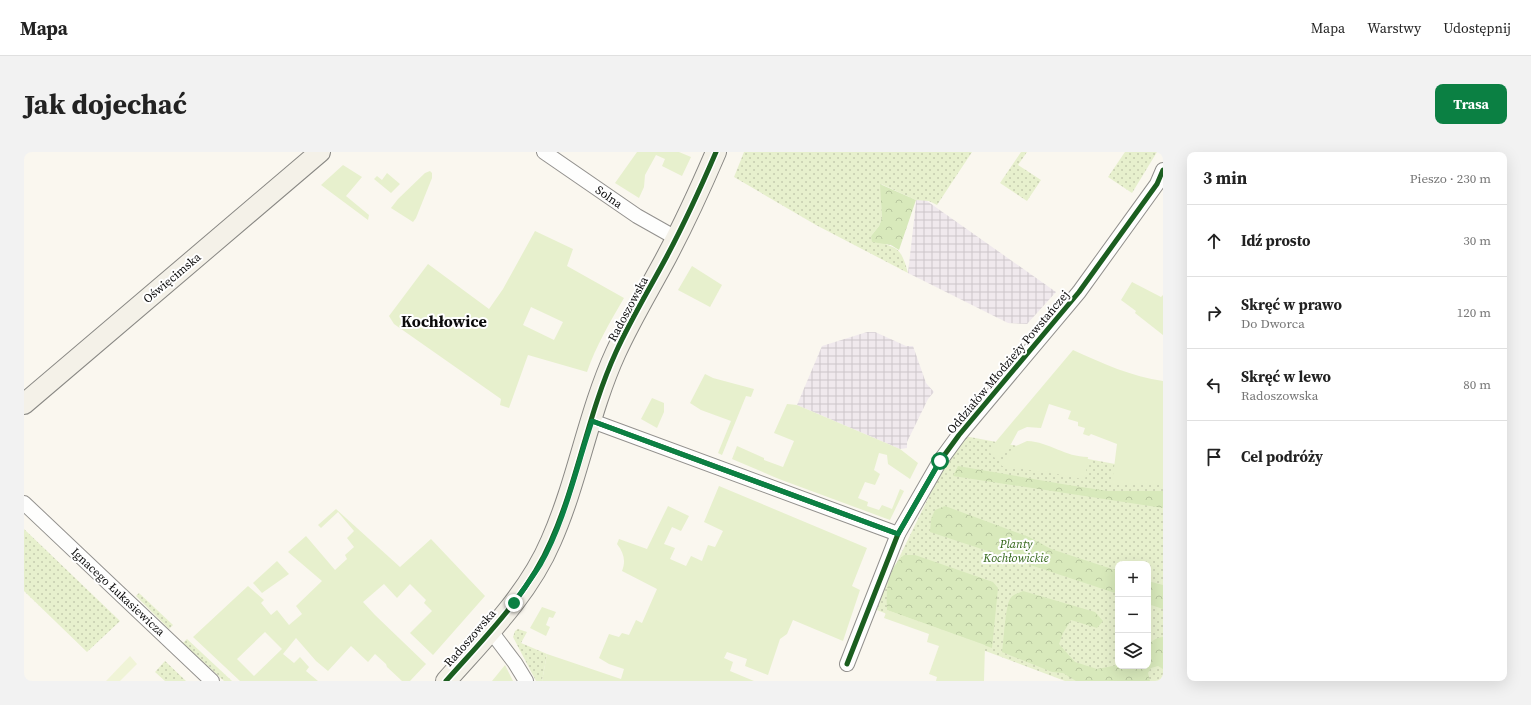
<!DOCTYPE html>
<html lang="pl">
<meta charset="utf-8">
<style>
:root{--surface:#fff;--page:#f2f2f2;--text:#222;--muted:#767676;--line:#e0e0e0;--accent:#0b8043}
body{margin:0;font-family:"Source Serif 4",serif;background:var(--page);color:var(--text)}
.controls{position:absolute;right:12px;bottom:12px;display:grid;overflow:hidden;border-radius:8px;box-shadow:0 4px 16px #0002}
.controls button{width:36px;height:36px;display:grid;place-items:center;padding:0;border:0;border-bottom:1px solid var(--line);background:var(--surface);color:var(--text);font:20px sans-serif}
.stop{position:absolute;width:12px;height:12px;margin:-9px;border:3px solid #0b8043;border-radius:50%;background:#fff}
.stop.end{background:#0b8043;border-color:#fff;box-shadow:0 1px 4px #0008}
.list{margin:0;padding:0;list-style:none}
h2{display:flex;justify-content:space-between;align-items:center;height:52px;margin:0;padding:0 16px;font-size:17px}
h2 small{font-size:13px;font-weight:400;color:var(--muted)}
.list li{display:grid;grid-template-columns:26px 1fr auto;gap:12px;align-items:center;box-sizing:border-box;height:72px;padding:0 16px;border-top:1px solid var(--line)}
.list b{display:block;font-size:15px;white-space:nowrap}
.list p{margin:0;font-size:13px;white-space:nowrap;color:var(--muted)}
.list em{font-size:13px;font-style:normal;color:var(--muted)}
.icon{flex:none;width:22px;height:22px;fill:none;stroke:currentColor;stroke-width:2;stroke-linecap:round;stroke-linejoin:round}
.map{position:relative;flex:none;width:1139px;height:529px;overflow:hidden;border-radius:8px}
header{display:flex;align-items:center;gap:24px;box-sizing:border-box;height:56px;padding:0 20px;background:var(--surface);border-bottom:1px solid var(--line)}
header strong{font-size:19px}
nav{display:flex;gap:22px;margin-inline-start:auto;font-size:14px}
.intro{display:flex;align-items:center;justify-content:space-between;box-sizing:border-box;height:96px;padding:0 24px}
h1{margin:0;font-size:28px}
.button{padding:10px 18px;border-radius:8px;background:var(--accent);color:#fff;font-size:14px;font-weight:700}
main{display:flex;gap:24px;padding:0 24px}
aside{flex:1;background:var(--surface);border-radius:8px;box-shadow:0 4px 16px #0002}
.map>svg:first-child{display:block}
</style>
<header>
<strong>Mapa</strong>
<nav><a>Mapa</a><a>Warstwy</a><a>Udostępnij</a></nav>
</header>
<div class="intro"><h1>Jak dojechać</h1><a class="button">Trasa</a></div>
<main>
<div class="map">
<svg width="1139" height="529" viewBox="0 0 1139 529">
<defs>
<pattern id="industrial-grid" width="8" height="8" patternUnits="userSpaceOnUse"><rect width="8" height="8" fill="#f0e9ed"/><path d="M0 4h8M4 0v8" fill="none" stroke="#ccc6ca"/></pattern>
<pattern id="grass-dots" width="8" height="8" patternUnits="userSpaceOnUse"><rect width="8" height="8" fill="#e7f0cd"/><path d="M2 2h.1M6 6h.1" fill="none" stroke="#c5ccaf" stroke-width="1.8" stroke-linecap="round"/></pattern>
<pattern id="forest-crowns" width="20" height="18" patternUnits="userSpaceOnUse"><rect width="20" height="18" fill="#d8e9bb"/><path d="M2 6a3 3 0 1 1 6 0M12 15a3 3 0 1 1 6 0" fill="none" stroke="#b8c69f"/></pattern>
</defs>
<rect width="100%" height="100%" fill="#faf7ef"/>
<g fill="url(#industrial-grid)">
<path d="M893,42L1032,140L1003,172L984,171L884,121Z"/>
<path d="M843,180H851L882,194H889L902,231L910,240L904,247L883,290V296L876,297L773,253L798,194Z"/>
</g>
<g fill="url(#grass-dots)" fill-rule="evenodd">
<path d="M720,0H948L913,53L905,49L892,48L857,32L858,66L855,74L847,84C869,100 875,87 884,121L792,73L710,25Z"/>
<path d="M997,0H1003L994,13L1017,28L1003,49L976,31Z"/>
<path d="M1101,0H1133L1108,41L1084,25Z"/>
<path d="M935,283L1139,321V529H1041L850,457ZM1094,412H1124V514H1094Z"/>
<path d="M0,377L96,469L63,500L0,439Z"/>
<path d="M115,441L149,473L145,477L112,444Z"/>
<path d="M494,477L503,480L497,491L523,502L518,529H512L489,485L491,479Z"/>
<path d="M163,487L208,529H200L159,491Z"/>
<path d="M141,509L162,529H141L131,520Z"/>
</g>
<g fill="url(#forest-crowns)">
<path d="M856,32L892,48L875,98L867,93L848,90L847,84L855,74L858,66Z"/>
<path d="M934,314L1044,333L1084,339H1139V356L929,324Z"/>
<path d="M921,354L1005,385L1027,397L1094,419V442L906,380L907,367L911,358Z"/>
<path d="M880,403H891L969,430L974,436L968,496L863,458C862,436 863,418 880,403Z"/>
<path d="M1124,429L1139,433V457L1124,452Z"/>
<path d="M999,439L1071,460L1079,469L1073,476L1047,468L1039,481L1035,492L1051,510L1073,517L1094,513L1124,514V493C1128,489 1133,485 1139,485V517L1134,514L1127,516L1124,521L1126,529H1052L1039,521L1028,520L978,500C980,488 981,456 986,447C989,442 995,441 999,439Z"/>
</g>
<g fill="#e7f0cd" fill-rule="evenodd">
<path d="M613,0H655L667,5L658,24L638,14L641,7L632,3L621,23L620,35L615,46L591,31Z"/>
<path d="M319,13L338,25L322,44L345,63L344,68L297,33Z"/>
<path d="M406,19L408,21V26L392,66L389,70L367,56L374,47L401,21Z"/>
<path d="M363,21L376,32L367,41L350,27L353,24L358,28Z"/>
<path d="M511,79L549,97L543,114L600,146C586,170 572,194 563,220L504,203L485,256L476,253L477,247L370,172L365,164L404,112L465,157L479,137ZM507,155L539,170L530,188L499,173Z"/>
<path d="M668,114L698,133L686,155L654,138Z"/>
<path d="M1108,130L1137,145L1139,143V183L1111,161L1112,159L1097,148Z"/>
<path d="M1049,198C1078,211 1108,225 1139,229V332L1088,331L1093,292L1067,282L1065,284L1059,282L1061,276L1054,274V270L1044,267L1047,259L1025,252L1017,276L1003,275L994,279L987,292L972,307L964,299Z"/>
<path d="M681,222L689,226L730,237L727,245L722,244L698,303L694,301L707,269L677,258L666,251Z"/>
<path d="M628,246L640,251V260L633,276L617,267Z"/>
<path d="M763,252L773,253L876,297L894,311L886,327L864,312L863,303L855,301L850,318L856,322L851,333L841,330L834,346L844,350L843,354L855,358L858,353L868,357L876,337L880,339L866,368L755,327L708,307L713,294L740,306V308L759,315L770,289L750,281Z"/>
<path d="M1003,289C1026,290 1041,305 1064,305L1061,328L1046,324L978,314L975,311L990,295Z"/>
<path d="M695,334L843,396L828,434L836,438L819,489L769,468L763,482L756,487L744,523L721,514L723,507L703,500L700,506L709,510L706,519L730,529H518L523,502L597,527L600,517L585,512L575,506L585,482L595,485L598,481L605,483L612,468L618,471L633,437L598,419C602,409 600,401 593,392L595,387L623,397L644,354L665,364L657,379L648,375L640,392L651,396L646,407L662,414L667,404L678,409L684,393L691,395L699,379L680,370Z"/>
<path d="M312,357L376,415L407,387L461,444L409,503L386,481L408,459L400,451L402,448L386,432L373,446L360,432L339,450L351,463L402,512L386,529H378L363,515L362,512L351,502L344,510L327,494L304,519L292,509L272,486L259,502L270,511L276,505L285,515L282,519L294,529H216L169,485L224,434L240,448L237,451L247,463L253,458L265,473L278,462L272,454L298,429L264,400L282,384L311,418L323,407L321,403L330,395L323,386L330,379L314,360L297,376L294,373ZM241,480L258,497L230,524L213,507Z"/>
<path d="M253,409L265,422L238,441L229,431Z"/>
<path d="M518,455L532,460L529,466L525,465L522,473L526,475L522,484L506,476Z"/>
<path d="M863,458L961,493L960,529H912L913,525L905,522L915,494L903,490L905,482L860,466Z"/>
<path d="M481,513L489,529H468Z"/>
</g>
<path fill="#f0f4d7" d="M106,504L113,512L96,529H82Z"/>
<g fill="none" stroke-linecap="round" stroke-linejoin="round">
<g stroke="#93918e" stroke-width="16">
<g id="street">
<path d="M520,0L613,64L652,86"/>
<path d="M568,269L874,382"/>
<path d="M0,351L188,529"/>
<path d="M466,478L491,511L502,529"/>
<path d="M823,512L874,382L916,309L935,283L1055,140L1133,32L1139,18"/>
</g>
</g>
<g stroke="#898884" stroke-width="22">
<g id="secondary">
<path d="M0,252L296,0"/>
<path d="M422,529C460,486 504,443 527,389C554,328 564,261 592,200C607,167 626,136 643,104C661,70 677,35 692,0"/>
</g>
</g>
<use href="#street" stroke="#fefefd" stroke-width="14"/>
<use href="#secondary" stroke="#f4f1e8" stroke-width="20"/>
<g stroke="#fff" stroke-width="8">
<g id="cycleway">
<path d="M568,269L874,382"/>
<path d="M823,512L874,382L916,309L935,283L1055,140L1133,32L1139,18"/>
<path d="M422,529C460,486 504,443 527,389C554,328 564,261 592,200C607,167 626,136 643,104C661,70 677,35 692,0"/>
</g>
</g>
<use href="#cycleway" stroke="#1b5e20" stroke-width="5"/>
</g>
<g fill="none" stroke-linecap="round" stroke-linejoin="round">
<path stroke="#0b8043" stroke-width="5" d="M490,451C499,438 508,426 516,413C541,369 552,316 568,269L874,382L916,309"/>
</g>
<g text-anchor="middle" dominant-baseline="central" stroke-width="4" stroke-linejoin="round" paint-order="stroke">
<g font-size="12" fill="#0b0b0b" stroke="#fff">
<text transform="translate(585 45) rotate(35)">Solna</text>
<text transform="translate(148 126) rotate(-40)">Oświęcimska</text>
<text transform="translate(604 157) rotate(-62)">Radoszowska</text>
<text transform="translate(984 210) rotate(-50)">Oddziałów Młodzieży Powstańczej</text>
<text transform="translate(94 440) rotate(43)">Ignacego Łukasiewicza</text>
<text transform="translate(446 486) rotate(-49)">Radoszowska</text>
</g>
<g font-size="12" font-style="italic" fill="#326618" stroke="#fff">
<text x="992" y="392">Planty<tspan x="992" dy="14">Kochłowickie</tspan></text>
</g>
<g font-size="16" font-weight="bold" fill="#0b0b0b" stroke="#fff">
<text x="420" y="169">Kochłowice</text>
</g>
</g>
</svg>
<div class="controls">
<button>+</button>
<button>−</button>
<button><svg class="icon" aria-label="layers" viewBox="0 0 24 24"><path d="M12 4l9 5-9 5-9-5zM3 14l9 5 9-5"/></svg></button>
</div>
<div class="stop" style="left:916px;top:309px"></div>
<div class="stop end" style="left:490px;top:451px"></div>
</div>
<aside>
<h2>3 min<small>Pieszo · 230 m</small></h2>
<ul class="list">
<li><svg class="icon" aria-label="ahead" viewBox="0 0 24 24"><path d="M12 20V5M6 11l6-6 6 6"/></svg><div><b>Idź prosto</b></div><em>30 m</em></li>
<li><svg class="icon" aria-label="right" viewBox="0 0 24 24"><path d="M7 20v-9h11M14 6l5 5-5 5"/></svg><div><b>Skręć w prawo</b><p>Do Dworca</p></div><em>120 m</em></li>
<li><svg class="icon" aria-label="left" viewBox="0 0 24 24"><path d="M17 20v-9H6M10 6l-5 5 5 5"/></svg><div><b>Skręć w lewo</b><p>Radoszowska</p></div><em>80 m</em></li>
<li><svg class="icon" aria-label="arrive" viewBox="0 0 24 24"><path d="M6 21V4h12l-3 4 3 4H6"/></svg><div><b>Cel podróży</b></div></li>
</ul>
</aside>
</main>
